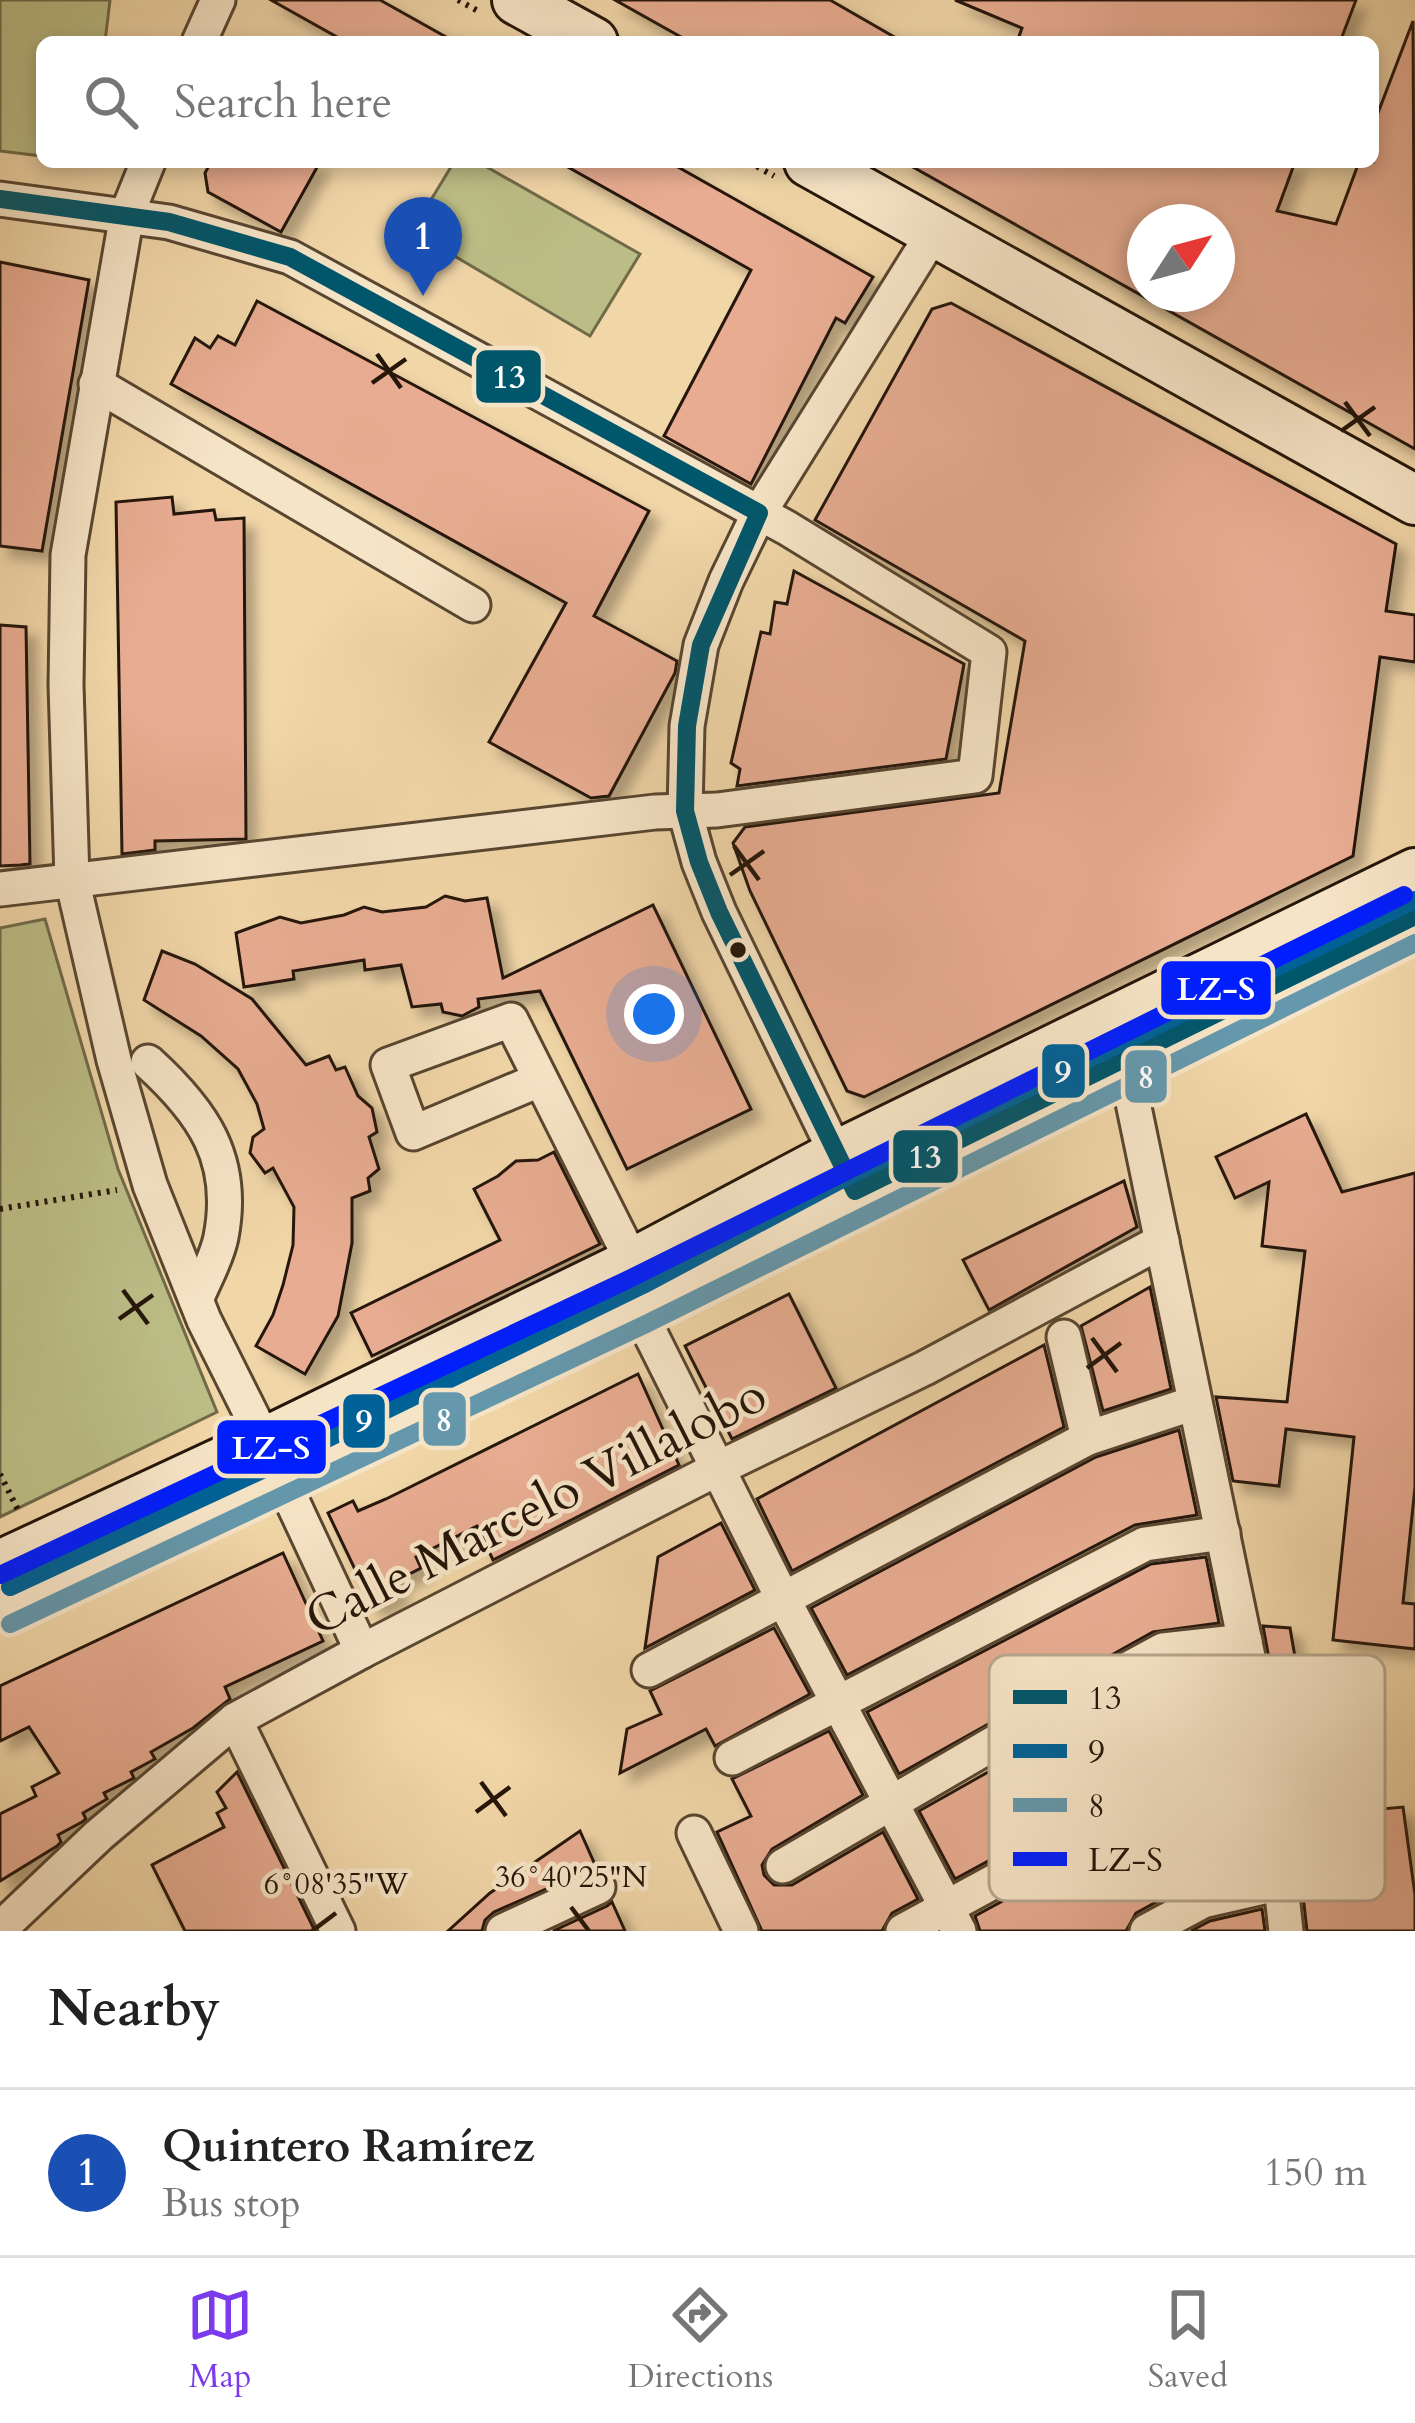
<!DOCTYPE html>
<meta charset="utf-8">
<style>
:root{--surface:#fff;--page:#f2f2f2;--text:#222;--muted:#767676;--line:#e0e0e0;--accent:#7c3aed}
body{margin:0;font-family:Cardo,serif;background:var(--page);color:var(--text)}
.compass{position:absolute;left:1127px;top:204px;width:108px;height:108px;border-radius:50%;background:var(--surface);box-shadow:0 6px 18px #0003;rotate:54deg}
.you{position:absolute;left:654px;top:1014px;width:42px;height:42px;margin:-30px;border:9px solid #fff;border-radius:50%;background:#1a73e8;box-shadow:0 0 0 18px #1a73e833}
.badge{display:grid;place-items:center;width:78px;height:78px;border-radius:50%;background:var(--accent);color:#fff;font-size:39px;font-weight:700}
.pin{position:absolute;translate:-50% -99px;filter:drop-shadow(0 3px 6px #0008)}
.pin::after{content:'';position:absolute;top:63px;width:42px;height:36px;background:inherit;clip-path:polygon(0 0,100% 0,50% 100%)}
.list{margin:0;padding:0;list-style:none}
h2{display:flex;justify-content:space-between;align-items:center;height:156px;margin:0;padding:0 48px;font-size:51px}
h2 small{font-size:39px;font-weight:400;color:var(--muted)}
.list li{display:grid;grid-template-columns:78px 1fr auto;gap:36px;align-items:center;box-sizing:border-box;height:168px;padding:0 48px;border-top:3px solid var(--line)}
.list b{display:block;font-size:45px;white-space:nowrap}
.list p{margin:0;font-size:39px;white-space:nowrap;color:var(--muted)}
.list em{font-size:39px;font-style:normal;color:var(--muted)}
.icon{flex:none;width:66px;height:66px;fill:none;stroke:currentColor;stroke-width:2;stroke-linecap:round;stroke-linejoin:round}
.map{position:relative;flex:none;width:1415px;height:1931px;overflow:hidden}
.search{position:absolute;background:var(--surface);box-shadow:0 6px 18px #0003;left:36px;right:36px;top:36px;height:132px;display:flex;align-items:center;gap:30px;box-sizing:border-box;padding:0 42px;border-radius:18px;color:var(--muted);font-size:45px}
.sheet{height:324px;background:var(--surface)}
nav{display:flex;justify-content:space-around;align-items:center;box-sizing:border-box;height:168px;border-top:3px solid var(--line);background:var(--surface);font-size:33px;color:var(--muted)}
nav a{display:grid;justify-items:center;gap:6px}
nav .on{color:var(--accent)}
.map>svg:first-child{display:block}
</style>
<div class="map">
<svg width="1415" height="1931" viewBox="0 0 1415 1931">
<defs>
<filter id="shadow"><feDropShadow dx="10" dy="10" stdDeviation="6" flood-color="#0004"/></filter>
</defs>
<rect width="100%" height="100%" fill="#f1d6a8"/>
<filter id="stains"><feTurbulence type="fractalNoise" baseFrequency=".00167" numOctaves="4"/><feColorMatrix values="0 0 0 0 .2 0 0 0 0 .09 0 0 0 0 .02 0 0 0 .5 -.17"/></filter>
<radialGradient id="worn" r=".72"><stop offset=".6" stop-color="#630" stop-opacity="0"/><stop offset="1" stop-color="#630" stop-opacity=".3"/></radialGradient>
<g fill="#bcbd86" stroke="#706a48" stroke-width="3">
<path d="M0,0H110L105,42H42V156L0,151Z"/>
<path d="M454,162H478L640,254L590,336L412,231Z"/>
<path d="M45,919L118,1169L217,1412L0,1517V928Z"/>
</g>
<g fill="#e7ac91" stroke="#251609" stroke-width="3" fill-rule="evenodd" filter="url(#shadow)">
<path d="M271,0H380L455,42H346Z"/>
<path d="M615,0H830L903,42H690Z"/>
<path d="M955,0H1356L1340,42H1017L1022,28Z"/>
<path d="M1413,21L1415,449L904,162H1295L1277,211L1336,224L1359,162H1373V126ZM1145,222H1217V294H1145Z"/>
<path d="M211,162H320L281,232L208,192L205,173Z"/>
<path d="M559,162H669L873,277L845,323L836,318L751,484L664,436L751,270Z"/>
<path d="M0,262L89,280L42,551L0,546Z"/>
<path d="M257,301L649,511L594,616L677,661L675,673L609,796L591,798L489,742L566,603L171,384L195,338L210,348L218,336L235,345Z"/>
<path d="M951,303L1396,544L1386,611L1415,615V662L1380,657L1353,856L864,1097L847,1091L750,891L733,843L745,827L999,793L1025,641L815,520L932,309Z"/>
<path d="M172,497L174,514L214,510L216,520L244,518L246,839L155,841V850L122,854L116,502Z"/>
<path d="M794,571L964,664L946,759L737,786L740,769L731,763L761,632L770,634L775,602L787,604Z"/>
<path d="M0,625L26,627L30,864L20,865L0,866Z"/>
<path d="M445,896L465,901L487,898L503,978L653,905L751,1109L627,1169L540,991L478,999L479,1007L462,1016L443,1012L441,1004L412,1007L401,965L365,970L364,960L293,971L294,979L244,987L236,933L280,917L301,923L344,915L364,907L382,912L426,907Z"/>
<path d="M162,951L195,964L252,999L306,1065L329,1056L336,1070L345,1067L358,1096L372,1108L377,1132L369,1137L379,1169L368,1178L370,1191L352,1198V1243L338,1316L305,1374L256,1346L273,1315L283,1285L293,1245L294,1207L273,1168L265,1173L250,1153L253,1137L264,1129L257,1104L238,1069L201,1036L144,1000Z"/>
<path d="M1306,1114L1342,1192L1415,1173V1487L1403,1603L1415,1604V1649L1333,1640L1354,1437L1286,1429L1279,1486L1233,1481L1216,1397L1287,1402L1305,1251L1262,1246L1269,1182L1235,1198L1216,1157Z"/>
<path d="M554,1152L600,1244L372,1356L351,1313L500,1240L474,1189L498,1176L516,1161L538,1160Z"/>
<path d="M1124,1181L1137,1227L989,1310L963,1260Z"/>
<path d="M1150,1287L1171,1389L1103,1411L1081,1326Z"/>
<path d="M789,1294L836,1388L732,1439L685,1346Z"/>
<path d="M1044,1345L1064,1427L792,1571L757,1499Z"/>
<path d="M638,1374L679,1465L493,1560L477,1526L416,1557L421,1568L394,1582L399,1595L373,1607L328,1513L353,1501L358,1511L386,1499Z"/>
<path d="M1179,1430L1197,1515L1135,1525L847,1675L811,1608L1096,1457Z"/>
<path d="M721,1523L755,1590L645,1648L658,1557Z"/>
<path d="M283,1553L323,1641L225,1687L230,1699L193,1728L151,1752L155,1759L131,1772L134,1778L104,1793L107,1799L83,1813L86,1819L82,1822L58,1835L61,1842L57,1846L0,1881V1814L36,1796L32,1787L59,1773L29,1727L0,1741V1686Z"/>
<path d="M1206,1557L1219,1623L1153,1632L899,1774L867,1712L1151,1564Z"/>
<path d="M1263,1626L1290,1628L1313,1761L1288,1762Z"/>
<path d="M774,1628L810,1694L715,1746L706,1729L620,1773L627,1729L661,1714L650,1691Z"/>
<path d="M1228,1664L1244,1741L1176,1759L955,1879L919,1811L1169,1670Z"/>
<path d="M829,1731L863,1795L772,1849L762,1865L764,1875L774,1885H792L883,1832L918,1899L892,1913L882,1931H762L717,1832L751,1816L732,1779Z"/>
<path d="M237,1772L315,1931H185L152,1865L224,1827L217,1813L226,1808L217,1792Z"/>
<path d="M1247,1784L1257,1867L1193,1882L1136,1913L1126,1931H980L975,1916L1194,1797Z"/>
<path d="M1403,1807L1415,1895V1931H1307L1301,1878L1335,1872L1326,1814Z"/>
<path d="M580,1831L596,1867L494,1912L485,1920L482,1931H448L490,1893Z"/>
<path d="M612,1902L625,1931H553L607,1906Z"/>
<path d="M1262,1909L1265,1931H1191L1210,1921Z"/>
</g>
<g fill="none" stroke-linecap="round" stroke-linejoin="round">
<g stroke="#584631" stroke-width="39">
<g id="street">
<path d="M199,42L218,0"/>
<path d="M148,162L127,214L68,555L66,685L72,879L114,1060L150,1185L204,1320L265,1442"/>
<path d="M0,199L169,222L290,257L787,528L989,652L975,776L717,810L655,812L0,889"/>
<path d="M96,384L473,605"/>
<path d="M1124,1059L1264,1734L1286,1931"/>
<path d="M148,1062C203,1112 236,1159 221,1237C217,1258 204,1280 196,1300"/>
<path d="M539,1080L413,1133L388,1065L511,1020L633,1263"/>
<path d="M846,1174L719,912L699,862L685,811L687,726L701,645L726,581L759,513L934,232"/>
<path d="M635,1303L783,1599L959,1931"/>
<path d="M1064,1337L1088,1438"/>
<path d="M279,1473L362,1651"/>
<path d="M649,1670L1088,1438L1194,1403"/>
<path d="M235,1720L338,1931"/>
<path d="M732,1758L1145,1544L1223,1533"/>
<path d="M694,1833L741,1931"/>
<path d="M783,1866L1032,1721L1163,1650L1245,1641"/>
<path d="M0,1929L99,1835L235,1720L362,1651L717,1469L925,1368L1162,1241"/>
<path d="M503,1931L598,1887"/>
<path d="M903,1931L1186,1777L1267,1757"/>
<path d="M1147,1931L1203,1901L1281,1883"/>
</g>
</g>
<g stroke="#251609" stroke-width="54">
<g id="secondary">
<path d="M517,0L593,42"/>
<path d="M809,162L1415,500"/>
<path d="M0,1565L265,1442L633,1263L837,1155L1415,873"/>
<path d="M0,1602L635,1303L1415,916"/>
</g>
</g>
<g stroke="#251609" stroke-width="6" stroke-dasharray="3 6" stroke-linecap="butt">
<path d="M458,0L478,11"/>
<path d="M749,162L774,176"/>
<path d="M0,1209L117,1190"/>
<path d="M0,1474L19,1512"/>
</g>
<use href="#street" stroke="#f6e4c6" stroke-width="33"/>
<use href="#secondary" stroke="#f6e4c6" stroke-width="48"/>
<g stroke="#f6e4c6" stroke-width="27">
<path id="bus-1" d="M0,199L169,222L290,257L759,513L701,645L687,726L685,811L699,862L719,912L855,1191L1415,916"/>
</g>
<g stroke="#f6e4c6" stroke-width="27">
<path id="bus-2" d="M10,1587L275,1464L643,1285L848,1176L1415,900"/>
</g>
<g stroke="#f6e4c6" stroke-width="27">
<path id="bus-3" d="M10,1624L646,1324L1415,943"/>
</g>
<g stroke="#f6e4c6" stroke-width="27">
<path id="bus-4" d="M0,1575L625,1281L1404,895"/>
</g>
<use href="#bus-1" stroke="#00566b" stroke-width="18"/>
<use href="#bus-2" stroke="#006297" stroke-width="18"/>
<use href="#bus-3" stroke="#6598ac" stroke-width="18"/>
<use href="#bus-4" stroke="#001eff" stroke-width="18"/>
</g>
<path fill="none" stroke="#251609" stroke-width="4.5" d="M377,354L401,388M372,383L406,359M1345,402L1370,436M1341,431L1375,407M734,846L759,880M730,875L764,851M123,1290L148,1324M119,1319L153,1295M1092,1338L1117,1372M1087,1368L1121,1343M481,1782L506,1816M476,1812L510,1787M571,1907L589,1931M312,1931L336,1913"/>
<circle fill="#251609" stroke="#f6e4c6" stroke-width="4.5" cx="738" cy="950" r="10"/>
<g text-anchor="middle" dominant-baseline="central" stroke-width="9" stroke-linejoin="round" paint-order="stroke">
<g font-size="51" fill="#251609" stroke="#f6e4c6">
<text transform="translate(536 1507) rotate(-27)">Calle Marcelo Villalobo</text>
</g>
</g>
<rect x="989" y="1655" width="396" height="246" rx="18" fill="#f6e4c6" stroke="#b7a68d" stroke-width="3"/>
<rect x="1013" y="1690" width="54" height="14" fill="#00566b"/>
<rect x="1013" y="1744" width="54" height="14" fill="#006297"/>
<rect x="1013" y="1798" width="54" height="14" fill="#6598ac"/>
<rect x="1013" y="1852" width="54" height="14" fill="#001eff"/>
<g font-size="33" fill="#251609">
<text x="1088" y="1709">13</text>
<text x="1088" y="1763">9</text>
<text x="1088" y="1817">8</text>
<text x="1088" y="1871">LZ-S</text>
</g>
<g font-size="30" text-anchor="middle" fill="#251609" stroke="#f6e4c6" stroke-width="9" stroke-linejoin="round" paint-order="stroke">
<text x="571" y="1887">36°40'25"N</text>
<text x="336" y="1894">6°08'35"W</text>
</g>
<g stroke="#f6e4c6" stroke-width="4.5">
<rect x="474" y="348" width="69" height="57" rx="12" fill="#00566b"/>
<rect x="1159" y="959" width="114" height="58" rx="12" fill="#001eff"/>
<rect x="1040" y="1042" width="47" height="58" rx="12" fill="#006297"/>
<rect x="1123" y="1048" width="46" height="57" rx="12" fill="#6598ac"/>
<rect x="891" y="1128" width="69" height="57" rx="12" fill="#00566b"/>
<rect x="421" y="1390" width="47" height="58" rx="12" fill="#6598ac"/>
<rect x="341" y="1392" width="46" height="58" rx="12" fill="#006297"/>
<rect x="215" y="1418" width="113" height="58" rx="12" fill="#001eff"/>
</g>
<g font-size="33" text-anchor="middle" font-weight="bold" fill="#fff">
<text x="509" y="388">13</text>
<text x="1216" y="1000">LZ-S</text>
<text x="1063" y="1083">9</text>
<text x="1146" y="1088">8</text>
<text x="925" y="1168">13</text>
<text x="444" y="1431">8</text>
<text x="364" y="1432">9</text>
<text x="271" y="1459">LZ-S</text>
</g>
<rect width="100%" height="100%" filter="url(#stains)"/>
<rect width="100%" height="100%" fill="url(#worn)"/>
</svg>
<svg class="compass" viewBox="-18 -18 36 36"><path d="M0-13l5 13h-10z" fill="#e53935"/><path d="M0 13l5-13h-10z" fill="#767676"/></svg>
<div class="you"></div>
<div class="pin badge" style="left:423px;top:296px;background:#1a4fb4">1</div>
<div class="search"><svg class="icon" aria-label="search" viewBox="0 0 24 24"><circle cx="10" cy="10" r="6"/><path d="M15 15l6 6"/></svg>Search here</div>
</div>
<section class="sheet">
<h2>Nearby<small></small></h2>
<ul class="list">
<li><span class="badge" style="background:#1a4fb4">1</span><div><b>Quintero Ramírez</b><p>Bus stop</p></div><em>150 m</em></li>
</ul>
</section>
<nav>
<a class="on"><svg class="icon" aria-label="map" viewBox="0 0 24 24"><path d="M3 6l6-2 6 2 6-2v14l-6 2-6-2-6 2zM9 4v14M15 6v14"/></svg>Map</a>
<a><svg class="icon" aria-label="directions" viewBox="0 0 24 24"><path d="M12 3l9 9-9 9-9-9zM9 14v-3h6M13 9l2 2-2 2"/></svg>Directions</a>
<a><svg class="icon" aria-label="saved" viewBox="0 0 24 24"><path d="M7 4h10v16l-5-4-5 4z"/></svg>Saved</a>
</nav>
